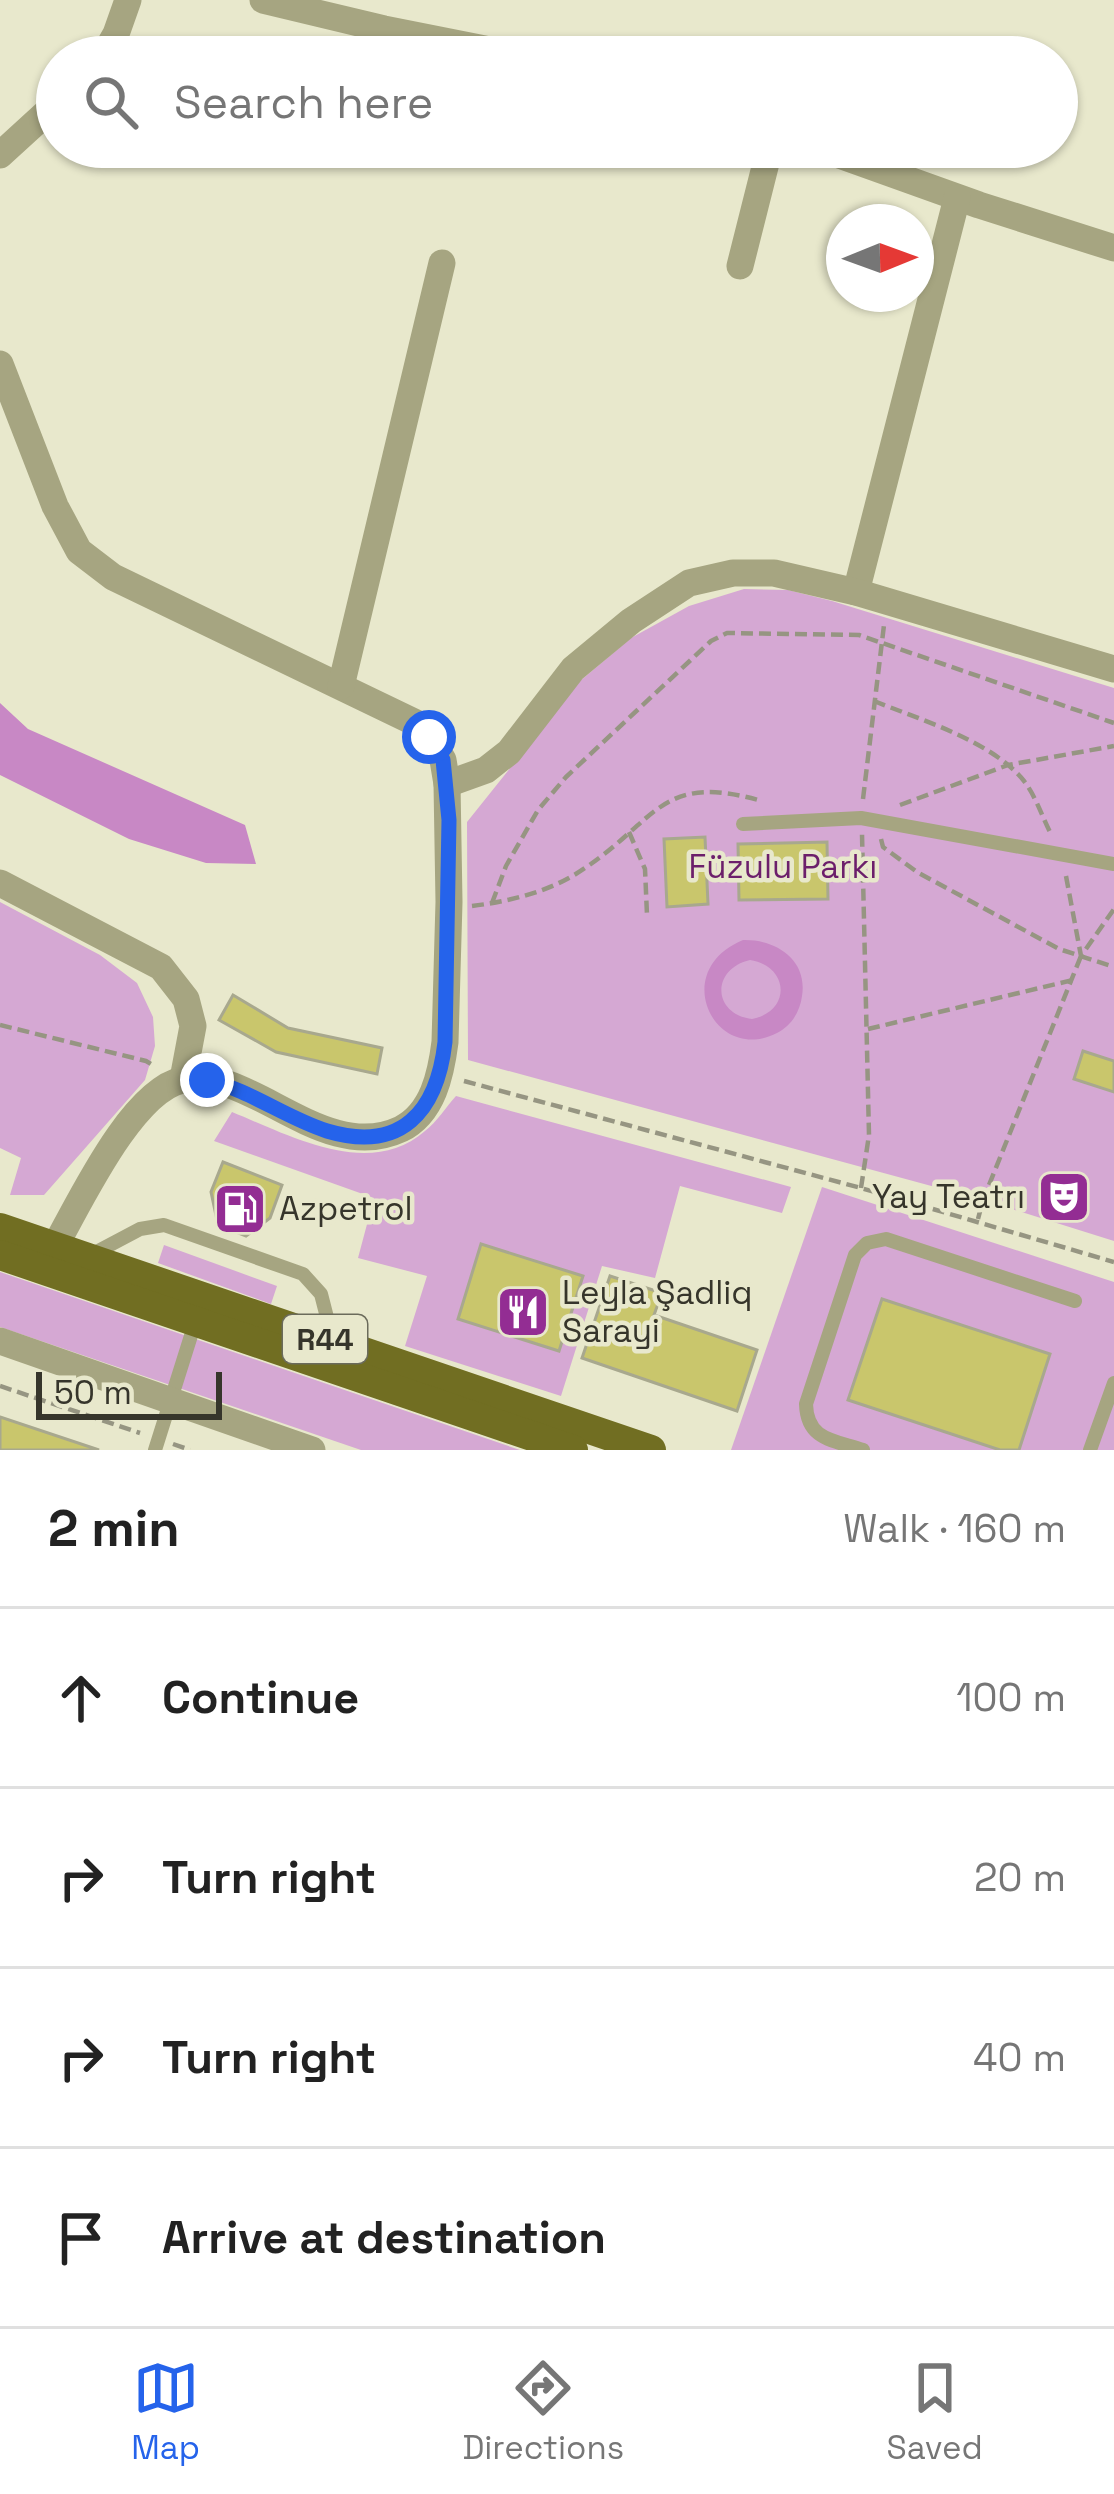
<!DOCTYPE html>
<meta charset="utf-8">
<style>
:root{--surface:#fff;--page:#f6f6f6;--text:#222;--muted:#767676;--line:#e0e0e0;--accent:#2563eb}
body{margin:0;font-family:"Space Grotesk",sans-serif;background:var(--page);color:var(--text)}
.compass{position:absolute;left:826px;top:204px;width:108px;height:108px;border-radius:50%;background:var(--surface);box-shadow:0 3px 9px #0004;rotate:89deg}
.scale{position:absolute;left:36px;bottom:30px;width:186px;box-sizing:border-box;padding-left:12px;border:6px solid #36352b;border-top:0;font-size:33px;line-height:42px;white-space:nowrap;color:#36352b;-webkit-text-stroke:9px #e8e8cc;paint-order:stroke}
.stop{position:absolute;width:36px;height:36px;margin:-27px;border:9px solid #2563eb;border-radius:50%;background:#fff}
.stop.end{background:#2563eb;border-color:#fff;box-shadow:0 3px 12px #0008}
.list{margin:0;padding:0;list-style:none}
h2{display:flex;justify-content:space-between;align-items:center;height:156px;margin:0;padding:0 48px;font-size:51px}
h2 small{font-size:39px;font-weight:400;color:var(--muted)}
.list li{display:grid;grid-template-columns:78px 1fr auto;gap:36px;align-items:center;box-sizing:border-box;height:180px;padding:0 48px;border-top:3px solid var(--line)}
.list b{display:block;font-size:45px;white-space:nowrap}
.list em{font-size:39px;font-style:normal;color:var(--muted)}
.icon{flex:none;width:66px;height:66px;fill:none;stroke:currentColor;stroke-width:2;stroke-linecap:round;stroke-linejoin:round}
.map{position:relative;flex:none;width:1114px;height:1450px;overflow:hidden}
.search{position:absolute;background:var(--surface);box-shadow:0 3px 9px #0004;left:36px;right:36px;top:36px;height:132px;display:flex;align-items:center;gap:30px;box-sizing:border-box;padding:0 42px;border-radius:66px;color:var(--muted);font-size:45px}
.sheet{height:876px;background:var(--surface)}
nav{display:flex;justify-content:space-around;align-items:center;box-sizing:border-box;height:168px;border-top:3px solid var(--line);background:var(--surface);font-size:33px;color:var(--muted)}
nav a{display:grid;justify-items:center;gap:6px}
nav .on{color:var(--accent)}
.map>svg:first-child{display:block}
</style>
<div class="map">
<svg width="1114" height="1450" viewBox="0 0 1114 1450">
<rect width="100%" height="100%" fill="#e8e8cc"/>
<g fill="#d5a8d3">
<path d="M744,589L788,590L832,601L1114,688V1241L983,1200L468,1060L467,822L580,681L631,638L689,606Z"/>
<path d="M0,902L100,955L137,983L153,1017L155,1046L145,1080L44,1195H10L21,1158L0,1148Z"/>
<path d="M456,1096L791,1187L782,1213L680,1186L655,1278L602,1266L561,1396L405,1346L427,1276L358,1258L374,1198L214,1141L232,1112C289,1135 369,1180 425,1131C437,1122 446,1107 456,1096Z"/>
<path d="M822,1187L1114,1282V1450H731Z"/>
<path d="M164,1245L277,1286L271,1304L158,1263Z"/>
<path d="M0,1272L520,1450H361L0,1327Z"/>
</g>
<g fill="#c888c5" fill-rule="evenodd">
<path d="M0,703L28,729L245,825L256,864L206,863L129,839L0,775Z"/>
<path d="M743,940C775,939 808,959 802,996C800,1012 791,1026 777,1033C715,1065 668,971 743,940ZM750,960C789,966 792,1011 752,1019C712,1014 711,969 750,960Z"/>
</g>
<g fill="#c9c66c" stroke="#a8a88e" stroke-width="3">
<path d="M705,837L708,904L667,907L664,839Z"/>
<path d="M827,842L828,899L739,900L738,844Z"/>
<path d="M233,995L288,1028L382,1048L377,1074L276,1052L219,1020Z"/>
<path d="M1083,1051L1114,1061V1092L1074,1079Z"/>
<path d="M223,1162L282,1185L270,1218L246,1236L218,1225L211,1192Z"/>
<path d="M1046,1184L1084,1196L1079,1211L1042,1199Z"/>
<path d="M481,1244L583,1276L559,1351L458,1319Z"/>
<path d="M610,1276L662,1293L654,1315L757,1350L737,1411L582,1358Z"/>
<path d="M882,1299L1050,1354L1019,1450H1000L848,1400Z"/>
<path d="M0,1417L99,1450H0Z"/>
</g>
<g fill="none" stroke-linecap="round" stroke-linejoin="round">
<g stroke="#969582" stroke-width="4.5" stroke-dasharray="12 6" stroke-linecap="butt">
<path d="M874,701C921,720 992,741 1024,781C1035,795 1042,816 1050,832"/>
<path d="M863,799L884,625"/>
<path d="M900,805L1008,765L1114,746"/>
<path d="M629,832L645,869L647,915"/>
<path d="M881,839L883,847L917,872L1059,949L1114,967"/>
<path d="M1066,876L1081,956L1114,909"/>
<path d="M492,903L506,866L538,810L566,777L711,641L727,633L859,635L1114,723"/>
<path d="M472,906C512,901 552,891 585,868C658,819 661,772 762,801"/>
<path d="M0,1025L146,1061L151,1064"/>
<path d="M868,1029L1073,980"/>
<path d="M464,1081L861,1188L1114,1262"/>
<path d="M861,1188L869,1135L862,834"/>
<path d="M978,1219L983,1200L1081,956"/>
<path d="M0,1386L140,1433"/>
<path d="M173,1444L190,1450"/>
</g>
<g stroke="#a6a581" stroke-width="14">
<path d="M743,824L861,818L1114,864"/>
<path d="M89,1256L140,1229L164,1225L303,1274L321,1294L332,1337"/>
<path d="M155,1450L195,1323"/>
<path d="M863,1450C833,1440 807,1440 806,1404L855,1255L867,1243L886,1239L1075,1301"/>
<path d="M1090,1450L1114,1383"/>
</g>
<g stroke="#a6a581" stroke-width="27">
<path d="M263,0L384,29L525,57"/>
<path d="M103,57L116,34L128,0"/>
<path d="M817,147L979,205L1114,248"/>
<path d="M0,155L57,103"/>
<path d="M740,266L770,147"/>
<path d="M0,364L55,506L79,551L113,577L416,723L429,737L443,760L447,784L449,902L445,1042C441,1074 433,1113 401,1129C323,1166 249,1064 182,1080C131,1092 80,1202 55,1246"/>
<path d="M856,592L957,198"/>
<path d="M341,686L442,263"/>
<path d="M447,784L486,770L509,752L573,669L631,621L689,583L733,573H774L856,592L1114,669"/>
<path d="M0,883L161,967L186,999L193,1026L183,1079"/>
<path d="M0,1341L312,1450"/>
</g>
<g stroke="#716e22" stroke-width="30">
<path d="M0,1228L651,1450"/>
<path d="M0,1255L573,1450"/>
</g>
</g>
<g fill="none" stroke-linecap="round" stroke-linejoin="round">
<path stroke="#2563eb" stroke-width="15" d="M207,1080C250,1090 286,1118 327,1131C401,1153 437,1112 445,1042L449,820L443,760L429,737"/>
</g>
<defs>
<g id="theatre-square" transform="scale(2.7)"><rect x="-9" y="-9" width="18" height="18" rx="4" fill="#932d93" stroke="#e8e8cc"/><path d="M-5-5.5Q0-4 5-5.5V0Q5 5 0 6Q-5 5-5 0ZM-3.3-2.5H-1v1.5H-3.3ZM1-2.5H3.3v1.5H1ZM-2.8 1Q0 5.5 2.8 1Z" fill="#fff"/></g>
<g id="fuel-square" transform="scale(2.7)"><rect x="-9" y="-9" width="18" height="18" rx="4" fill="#932d93" stroke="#e8e8cc"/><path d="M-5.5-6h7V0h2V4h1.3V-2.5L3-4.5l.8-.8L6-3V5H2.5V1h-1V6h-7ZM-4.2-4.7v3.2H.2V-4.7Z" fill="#fff"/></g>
<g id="restaurant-square" transform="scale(2.7)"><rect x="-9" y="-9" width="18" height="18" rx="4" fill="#932d93" stroke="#e8e8cc"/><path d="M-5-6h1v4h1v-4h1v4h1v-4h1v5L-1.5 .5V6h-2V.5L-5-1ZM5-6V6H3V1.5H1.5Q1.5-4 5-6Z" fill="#fff"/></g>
</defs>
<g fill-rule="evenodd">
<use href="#theatre-square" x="1064" y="1197"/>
<use href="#fuel-square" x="240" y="1209"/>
<use href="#restaurant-square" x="523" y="1312"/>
</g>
<g text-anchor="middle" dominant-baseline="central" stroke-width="9" stroke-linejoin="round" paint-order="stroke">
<rect fill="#e8e8cc" stroke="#6b6b5b" stroke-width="3" x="283" y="1315" width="84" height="48" rx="9"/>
<g font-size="30" font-weight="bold" fill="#36352b">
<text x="325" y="1339">R44</text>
</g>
<g font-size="33" fill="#6c1f6b" stroke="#e8e8cc">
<text x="783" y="867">Füzulu Parkı</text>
</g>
<g font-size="33" fill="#36352b" stroke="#e8e8cc" text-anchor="start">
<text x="1025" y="1197" text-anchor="end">Yay Teatrı</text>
<text x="279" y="1209">Azpetrol</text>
<text x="562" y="1293">Leyla Şadliq<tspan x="562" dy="38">Sarayi</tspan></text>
</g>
</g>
</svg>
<svg class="compass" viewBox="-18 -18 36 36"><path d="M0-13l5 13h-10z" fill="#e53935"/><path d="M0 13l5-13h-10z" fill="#767676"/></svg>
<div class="scale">50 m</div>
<div class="stop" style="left:429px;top:737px"></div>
<div class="stop end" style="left:207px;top:1080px"></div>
<div class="search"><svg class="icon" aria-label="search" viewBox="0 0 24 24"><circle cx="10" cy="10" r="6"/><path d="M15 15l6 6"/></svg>Search here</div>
</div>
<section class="sheet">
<h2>2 min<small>Walk · 160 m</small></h2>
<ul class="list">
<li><svg class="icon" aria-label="ahead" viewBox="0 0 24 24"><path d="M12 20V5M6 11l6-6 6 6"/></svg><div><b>Continue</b></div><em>100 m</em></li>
<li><svg class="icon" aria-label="right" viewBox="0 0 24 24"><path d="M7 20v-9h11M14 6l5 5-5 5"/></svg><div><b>Turn right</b></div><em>20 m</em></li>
<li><svg class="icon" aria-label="right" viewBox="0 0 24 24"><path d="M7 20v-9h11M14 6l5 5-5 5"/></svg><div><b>Turn right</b></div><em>40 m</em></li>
<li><svg class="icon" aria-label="arrive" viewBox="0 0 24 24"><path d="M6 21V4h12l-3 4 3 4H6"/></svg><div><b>Arrive at destination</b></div></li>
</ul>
</section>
<nav>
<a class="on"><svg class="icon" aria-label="map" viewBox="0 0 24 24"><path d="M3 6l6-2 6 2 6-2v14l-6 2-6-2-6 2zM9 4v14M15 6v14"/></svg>Map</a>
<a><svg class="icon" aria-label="directions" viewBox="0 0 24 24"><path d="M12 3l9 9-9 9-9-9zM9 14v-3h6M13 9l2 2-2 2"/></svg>Directions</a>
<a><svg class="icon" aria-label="saved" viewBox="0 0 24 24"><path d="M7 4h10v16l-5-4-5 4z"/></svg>Saved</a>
</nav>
